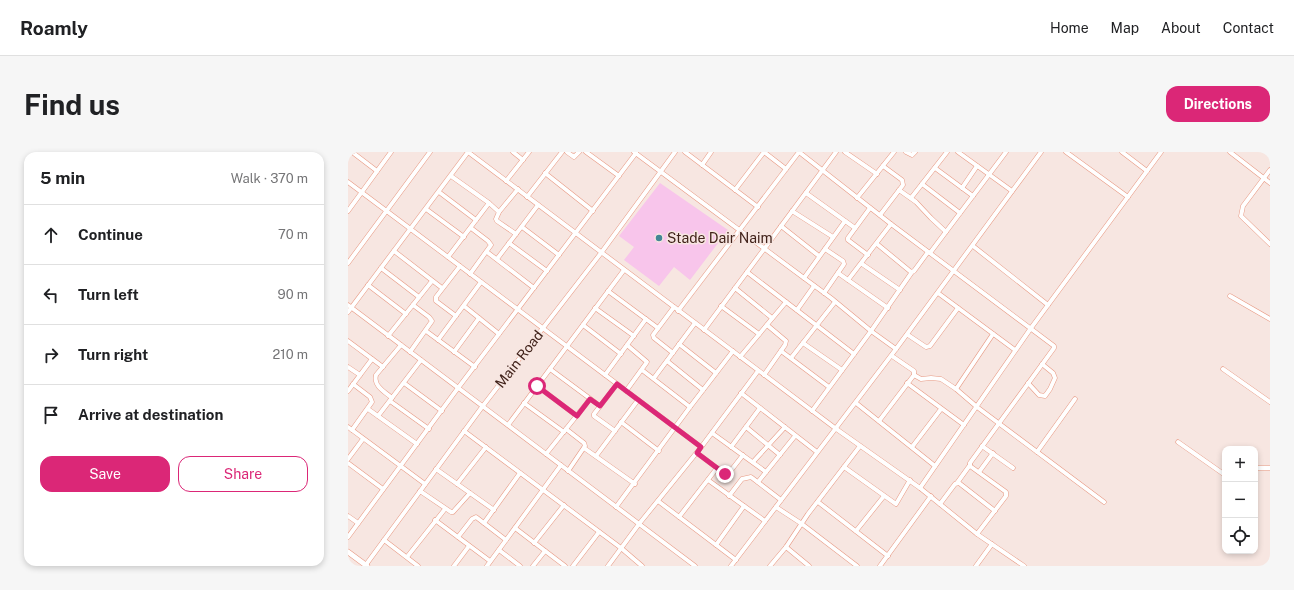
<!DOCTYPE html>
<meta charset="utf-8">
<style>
:root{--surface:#fff;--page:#f6f6f6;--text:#202124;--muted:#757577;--line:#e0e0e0;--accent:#db2777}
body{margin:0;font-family:"Public Sans",sans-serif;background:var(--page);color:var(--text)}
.controls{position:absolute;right:12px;bottom:12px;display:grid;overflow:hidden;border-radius:8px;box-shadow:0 2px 6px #0003}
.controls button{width:36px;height:36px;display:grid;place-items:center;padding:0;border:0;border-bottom:1px solid var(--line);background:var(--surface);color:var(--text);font:20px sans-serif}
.stop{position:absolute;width:12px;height:12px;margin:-9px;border:3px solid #db2777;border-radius:50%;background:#fff}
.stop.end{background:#db2777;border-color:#fff;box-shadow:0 1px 4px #0008}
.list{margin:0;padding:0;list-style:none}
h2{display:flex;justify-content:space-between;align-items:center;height:52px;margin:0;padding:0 16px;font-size:17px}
h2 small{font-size:13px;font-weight:400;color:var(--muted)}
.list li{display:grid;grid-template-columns:26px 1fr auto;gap:12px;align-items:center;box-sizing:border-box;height:60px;padding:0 16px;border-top:1px solid var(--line)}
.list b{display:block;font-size:15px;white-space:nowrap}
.list em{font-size:13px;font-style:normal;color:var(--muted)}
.actions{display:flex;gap:8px;padding:12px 16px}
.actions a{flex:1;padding:9px 0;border:1px solid var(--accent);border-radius:12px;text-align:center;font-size:14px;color:var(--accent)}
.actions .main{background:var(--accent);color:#fff}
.icon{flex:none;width:22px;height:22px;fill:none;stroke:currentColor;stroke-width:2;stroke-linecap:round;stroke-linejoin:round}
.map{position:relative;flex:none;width:922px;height:414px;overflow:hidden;border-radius:12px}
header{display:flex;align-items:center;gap:24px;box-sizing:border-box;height:56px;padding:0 20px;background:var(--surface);border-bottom:1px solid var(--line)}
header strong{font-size:19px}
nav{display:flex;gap:22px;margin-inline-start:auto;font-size:14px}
.intro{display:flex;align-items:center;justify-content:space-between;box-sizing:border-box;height:96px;padding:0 24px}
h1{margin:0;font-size:28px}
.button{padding:10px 18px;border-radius:12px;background:var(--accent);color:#fff;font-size:14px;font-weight:700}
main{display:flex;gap:24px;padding:0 24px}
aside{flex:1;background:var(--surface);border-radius:12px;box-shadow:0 2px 6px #0003}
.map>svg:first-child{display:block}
</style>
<header>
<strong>Roamly</strong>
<nav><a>Home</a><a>Map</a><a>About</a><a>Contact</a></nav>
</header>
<div class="intro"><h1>Find us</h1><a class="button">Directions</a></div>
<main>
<aside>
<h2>5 min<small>Walk · 370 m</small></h2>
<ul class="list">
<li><svg class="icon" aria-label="ahead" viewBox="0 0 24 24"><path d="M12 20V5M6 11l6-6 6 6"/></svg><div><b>Continue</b></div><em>70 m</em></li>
<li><svg class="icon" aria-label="left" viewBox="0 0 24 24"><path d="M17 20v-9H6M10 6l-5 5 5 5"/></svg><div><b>Turn left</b></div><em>90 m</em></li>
<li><svg class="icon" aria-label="right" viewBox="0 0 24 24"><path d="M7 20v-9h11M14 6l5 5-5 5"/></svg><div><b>Turn right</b></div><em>210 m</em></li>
<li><svg class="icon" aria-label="arrive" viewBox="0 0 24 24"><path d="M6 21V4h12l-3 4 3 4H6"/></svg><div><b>Arrive at destination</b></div></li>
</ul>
<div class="actions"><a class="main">Save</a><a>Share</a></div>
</aside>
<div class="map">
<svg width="922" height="414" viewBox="0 0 922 414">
<rect width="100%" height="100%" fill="#f7e6e1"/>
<path fill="#f8c5eb" d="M312,31L380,78L342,128L326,115L311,134L276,108L286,95L271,84Z"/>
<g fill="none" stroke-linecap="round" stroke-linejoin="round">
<g stroke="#e89983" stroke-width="5">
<g id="minor">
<path d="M4,0L29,19"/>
<path d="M120,0L487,276L572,336"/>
<path d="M165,0L175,8"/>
<path d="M219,0L226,5L231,0"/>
<path d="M238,0L271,24"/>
<path d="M286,0L483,146L523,179L548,197L383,414"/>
<path d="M337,0L410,55"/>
<path d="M416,0L438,17"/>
<path d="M451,0L543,72L706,194V196L622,311V314L658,340V344L629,382"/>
<path d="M497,0L529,22"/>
<path d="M558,0L564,3L567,0"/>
<path d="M610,0L664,39"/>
<path d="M718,0L780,45"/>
<path d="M774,0L799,19"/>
<path d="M882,0L922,31"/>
<path d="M354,13L363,0"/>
<path d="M587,16L625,44"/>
<path d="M922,18L895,54L893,64L922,92"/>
<path d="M197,21L245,59"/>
<path d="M103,24L141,51L151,60"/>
<path d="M158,29L181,0"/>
<path d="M0,30L353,295"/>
<path d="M574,32L612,61"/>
<path d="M614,36L629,14"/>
<path d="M387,38L416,0"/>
<path d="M551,38L568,50L583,66L598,80"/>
<path d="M91,40L128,68"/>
<path d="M458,41L507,76"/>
<path d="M179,45L214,0"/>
<path d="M509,46L546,0"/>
<path d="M563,46L599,0"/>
<path d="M78,57L116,85"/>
<path d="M0,59L43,0"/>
<path d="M444,59L485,85"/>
<path d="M532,63L555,33L554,28L535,14"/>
<path d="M433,74L471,104"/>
<path d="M174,75L211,103"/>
<path d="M168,82L149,69L148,67L151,60L170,37"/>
<path d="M161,91L199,119"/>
<path d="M529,92L563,120L566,119L580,100"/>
<path d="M625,94L700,153"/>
<path d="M46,99L94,136"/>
<path d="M139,100L186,136"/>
<path d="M582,101L658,0"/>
<path d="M520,103L500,88V86L522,56"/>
<path d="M100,105L141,51"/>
<path d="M149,107L190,53"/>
<path d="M0,111L82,0"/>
<path d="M514,112L552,138"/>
<path d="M33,116L71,145"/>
<path d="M399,120L506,202"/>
<path d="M490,121L540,156"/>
<path d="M122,122L143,93L140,89L123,76"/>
<path d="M456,126L497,69"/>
<path d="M500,128L543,72"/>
<path d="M20,133L58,162"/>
<path d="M387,136L424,166"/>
<path d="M260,139L310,176"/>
<path d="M476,141L496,112L495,109L477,97"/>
<path d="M590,141L667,198"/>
<path d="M882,144L922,167"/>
<path d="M0,153L347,414"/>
<path d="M116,154L151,182"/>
<path d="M373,154L411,182"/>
<path d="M247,156L286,184"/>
<path d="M449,158L466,134"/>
<path d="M330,159L451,0"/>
<path d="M0,160L120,0"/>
<path d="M108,164L88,149V145L112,114"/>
<path d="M235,173L273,202"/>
<path d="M356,178L488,0"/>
<path d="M78,179L127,215"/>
<path d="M560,183L578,195L582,194L610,156"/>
<path d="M40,184L84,129"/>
<path d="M90,188L133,130"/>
<path d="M0,189L35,215"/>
<path d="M455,191L494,218"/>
<path d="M331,192L368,221"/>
<path d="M548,197L693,0"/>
<path d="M433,199L481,235"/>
<path d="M62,200L84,169L81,165L65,153"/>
<path d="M106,200L131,166"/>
<path d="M325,201L306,186L305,183L326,155"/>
<path d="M544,204L566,219V223L573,227L583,226L593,227L608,237L629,255L756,350"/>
<path d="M392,205L438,150"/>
<path d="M443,206L487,150"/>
<path d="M319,209L355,238"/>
<path d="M0,215L12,223"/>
<path d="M202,217L252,254"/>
<path d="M875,217L922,250"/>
<path d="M294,218L342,255"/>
<path d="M257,223L298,167"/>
<path d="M416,223L437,193L438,189L419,173"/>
<path d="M306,226L347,171"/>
<path d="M56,231L94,259"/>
<path d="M559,231L616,273"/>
<path d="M680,231L691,243L697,244L702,237L707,226L705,221L694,212"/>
<path d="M189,234L229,264"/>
<path d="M608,237L645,182"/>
<path d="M0,239L24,207"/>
<path d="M278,239L299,210L279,193"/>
<path d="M393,241L469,300"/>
<path d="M44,246C37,240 25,234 28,223L53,193"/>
<path d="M42,249L81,277"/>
<path d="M176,251L216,280"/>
<path d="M508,251L587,314"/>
<path d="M20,257L69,292"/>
<path d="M464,259L523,179L564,120"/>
<path d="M30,264L73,208"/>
<path d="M531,269L566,223"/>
<path d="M273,270L311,299"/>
<path d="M160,273L276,118"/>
<path d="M0,275L77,332"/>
<path d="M398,275L432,303"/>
<path d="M218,277L236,291L237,294L220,319"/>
<path d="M4,278L24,250L22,245L5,232"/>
<path d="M116,279L273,396L294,414"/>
<path d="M267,279L246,264V262L269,232"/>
<path d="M364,281L418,320"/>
<path d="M830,290L877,323"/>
<path d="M634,294L665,316"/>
<path d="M383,295L412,256"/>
<path d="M564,295L593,257"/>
<path d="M236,296L287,332"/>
<path d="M689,300L727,247"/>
<path d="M349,301L377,322L381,321L395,303"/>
<path d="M198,302L242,247"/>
<path d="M248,304L290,248"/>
<path d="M0,307L15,287"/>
<path d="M405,310L437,275"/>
<path d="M0,311L35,337"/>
<path d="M496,315L548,352L562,328"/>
<path d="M907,316H922"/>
<path d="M88,317L146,358"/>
<path d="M631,320L645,301"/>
<path d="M360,328L417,369"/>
<path d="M410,330L447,284"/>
<path d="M609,331L622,313"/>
<path d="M109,332L138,295"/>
<path d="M72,339L103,360H105L122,341"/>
<path d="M381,344L394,327L403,325L433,348"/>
<path d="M310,349L388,408"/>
<path d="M470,350L540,404"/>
<path d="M592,352L607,332L611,331L647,359"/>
<path d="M268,355L342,255L385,199"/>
<path d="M428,355L454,372L509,414"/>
<path d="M0,364L10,371"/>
<path d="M331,365L369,316"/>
<path d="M87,368L142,409"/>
<path d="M136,371L172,321"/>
<path d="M167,376L217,414"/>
<path d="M508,379L536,344"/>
<path d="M0,385L110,236L288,1"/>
<path d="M110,385L124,367L128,365L158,388"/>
<path d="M36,388L70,414"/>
<path d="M186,391L216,353"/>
<path d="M368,393L396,354"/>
<path d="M438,395L461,414"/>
<path d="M151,398L172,414"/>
<path d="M59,405L97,357"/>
<path d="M17,414L134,255L253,101L327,0"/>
<path d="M106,414L121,394"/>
<path d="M139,414L213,313"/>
<path d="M185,414L197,399"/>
<path d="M225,414L251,380"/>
<path d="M260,414L291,372L354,294L410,219"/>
<path d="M422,414L438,395L460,362L512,294"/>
<path d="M532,414L583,344"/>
<path d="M628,414L644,392"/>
<path d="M676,414L629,382L572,336L683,176L813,0"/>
</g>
</g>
<g stroke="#e89983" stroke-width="6">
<path id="tertiary" d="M0,400L19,414"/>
</g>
<use href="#minor" stroke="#fff" stroke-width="4"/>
<use href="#tertiary" stroke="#fff" stroke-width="5"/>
</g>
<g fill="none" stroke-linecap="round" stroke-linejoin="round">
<path stroke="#db2777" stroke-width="5" d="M189,234L229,264L242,247L252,254L269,232L353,295L349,301L377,322"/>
</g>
<circle fill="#438696" stroke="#f7e6e1" stroke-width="1.5" cx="311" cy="86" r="4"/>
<g text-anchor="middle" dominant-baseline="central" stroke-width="3" stroke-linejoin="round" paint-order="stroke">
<g font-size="14" fill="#41221a" stroke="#f7e6e1" text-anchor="start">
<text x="319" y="86">Stade Dair Naim</text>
</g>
<g font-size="14" fill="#41221a" stroke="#f7e6e1">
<text transform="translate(171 207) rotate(-52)">Main Road</text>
</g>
</g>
</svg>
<div class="controls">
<button>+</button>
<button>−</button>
<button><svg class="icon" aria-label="locate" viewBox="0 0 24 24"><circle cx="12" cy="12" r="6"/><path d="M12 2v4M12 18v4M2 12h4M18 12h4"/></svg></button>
</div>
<div class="stop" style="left:189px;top:234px"></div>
<div class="stop end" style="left:377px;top:322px"></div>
</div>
</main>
